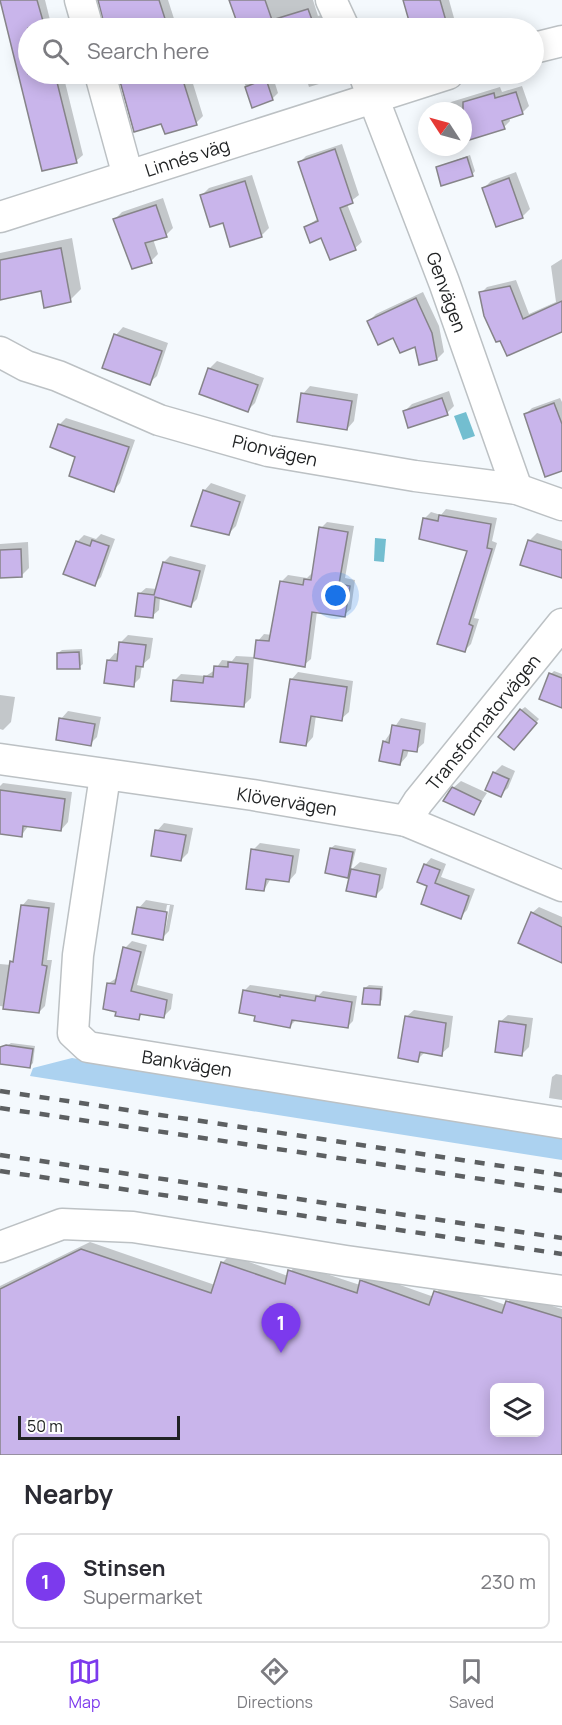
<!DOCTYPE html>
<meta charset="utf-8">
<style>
:root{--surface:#fff;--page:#f7f7f7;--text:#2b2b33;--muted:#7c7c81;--line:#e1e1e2;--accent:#7c3aed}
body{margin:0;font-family:Manrope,sans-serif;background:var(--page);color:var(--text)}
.controls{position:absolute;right:18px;bottom:18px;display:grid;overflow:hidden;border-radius:9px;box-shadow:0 3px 15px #0003}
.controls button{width:54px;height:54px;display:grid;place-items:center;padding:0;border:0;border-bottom:2px solid var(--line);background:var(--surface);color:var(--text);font:30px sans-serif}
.compass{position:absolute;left:418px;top:102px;width:54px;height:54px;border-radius:50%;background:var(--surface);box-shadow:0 3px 15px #0003;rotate:306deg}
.scale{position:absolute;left:18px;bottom:15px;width:162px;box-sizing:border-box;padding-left:6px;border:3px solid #212324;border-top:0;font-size:16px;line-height:21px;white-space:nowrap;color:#212324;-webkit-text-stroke:4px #fff;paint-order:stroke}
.you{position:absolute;left:336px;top:596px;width:21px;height:21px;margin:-15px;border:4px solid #fff;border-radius:50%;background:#1a73e8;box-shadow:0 0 0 9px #1a73e833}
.badge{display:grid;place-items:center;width:39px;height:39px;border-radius:50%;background:var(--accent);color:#fff;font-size:20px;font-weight:700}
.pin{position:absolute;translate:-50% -50px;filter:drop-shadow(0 2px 3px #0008)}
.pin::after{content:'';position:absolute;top:32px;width:21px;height:18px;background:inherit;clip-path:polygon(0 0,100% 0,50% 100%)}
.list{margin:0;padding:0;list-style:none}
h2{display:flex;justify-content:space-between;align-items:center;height:78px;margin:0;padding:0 24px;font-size:26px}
h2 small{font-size:20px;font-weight:400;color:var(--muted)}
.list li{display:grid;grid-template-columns:39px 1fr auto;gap:18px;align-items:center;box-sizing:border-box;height:96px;margin:0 12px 12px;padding:0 12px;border:2px solid var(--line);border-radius:9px}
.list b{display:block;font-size:22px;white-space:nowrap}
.list p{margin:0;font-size:20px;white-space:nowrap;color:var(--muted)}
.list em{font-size:20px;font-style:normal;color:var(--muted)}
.icon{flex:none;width:33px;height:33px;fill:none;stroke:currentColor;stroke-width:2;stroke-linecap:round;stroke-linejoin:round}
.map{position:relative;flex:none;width:562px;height:1455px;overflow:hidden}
.search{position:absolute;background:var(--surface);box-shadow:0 3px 15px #0003;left:18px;right:18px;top:18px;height:66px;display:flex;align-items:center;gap:15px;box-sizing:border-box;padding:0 21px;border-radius:33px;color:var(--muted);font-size:22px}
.sheet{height:186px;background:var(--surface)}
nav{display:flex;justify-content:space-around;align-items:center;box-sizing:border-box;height:84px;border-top:2px solid var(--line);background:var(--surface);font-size:16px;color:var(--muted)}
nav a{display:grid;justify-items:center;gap:3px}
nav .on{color:var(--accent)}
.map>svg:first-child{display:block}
</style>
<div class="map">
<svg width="562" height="1455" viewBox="0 0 562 1455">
<rect width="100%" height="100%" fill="#f4f9fd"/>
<path fill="#acd2f0" d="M72,1058L562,1138V1160L30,1076L33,1068Z"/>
<g fill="#73bed0">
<path d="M466,412L475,436L463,440L454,416Z"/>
<path d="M375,538L386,539L384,562L374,561Z"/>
</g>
<g fill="#0003" fill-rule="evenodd">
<path d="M1,0H45L52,28H28V74H63L83,155L76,161L43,170Z"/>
<path d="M97,0H168L177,28H105Z"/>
<path d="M231,0H313L318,16L324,14L329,28H238H240Z"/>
<path d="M405,0H449L454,18L447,25L436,28H413Z"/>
<path d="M118,74H190L203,116L196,123L162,122L135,130Z"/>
<path d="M241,74H272L278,93L272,99L253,106Z"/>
<path d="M305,74H336L329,81L309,87Z"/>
<path d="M522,86L529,106L522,113L509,117L510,121L504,127L463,140V111L445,109L451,102L500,87L502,92Z"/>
<path d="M342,144L359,195L347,204L362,242L355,248L305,227L319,218L300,162L306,156Z"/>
<path d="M470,155L475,171L472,175L437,167Z"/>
<path d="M516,172L530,209L522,217L484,188L491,181Z"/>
<path d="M252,175L269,228L261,236L202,195L209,188Z"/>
<path d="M163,198L173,228L166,235L153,239L158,254L151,261L115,219L122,212Z"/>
<path d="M72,238L81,289L70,300L42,289L0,298V253Z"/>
<path d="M562,259V331L507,354L481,293L487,287L516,280L529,314L556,302L551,266Z"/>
<path d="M423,292L439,326L444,352L437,359L416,345L394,336L369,321L376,314Z"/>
<path d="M123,327L168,343L157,376L149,383L116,335Z"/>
<path d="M217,361L264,378L255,403L248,410L200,393L210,368Z"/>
<path d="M310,386L358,394L354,421L347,429L303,394Z"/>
<path d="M449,391L454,406L447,413L404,412L412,404Z"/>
<path d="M560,398L562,402V469L526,414L532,408Z"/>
<path d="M66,418L135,440L120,483L114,490L77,456L59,425Z"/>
<path d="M211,483L246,495L236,526L229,533L204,491Z"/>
<path d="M446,509L497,518L492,541L497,543L474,618L479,619L471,644L465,650L469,550L424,519L431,512L441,515Z"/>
<path d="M327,522L354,526L345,578L355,580L351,609L344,615L317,611L311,659L304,665L258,641L264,634L272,635L281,582L288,575L307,578L312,573L321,528Z"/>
<path d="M537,533L562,541V575L529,541Z"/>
<path d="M101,534L115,539L101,577L94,584L77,542L84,535L96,539Z"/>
<path d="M28,542L29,568L22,575L0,577V544Z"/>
<path d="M170,556L206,565L197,599L191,605L160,597L159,610L152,616L139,594L146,588L157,589L164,562Z"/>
<path d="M128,635L153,638L150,658L142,665L140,678L133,685L108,661L115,653L119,654L121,642Z"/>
<path d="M82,649L83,664L79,667L58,653L62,650Z"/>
<path d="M236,656L254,657L251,698L244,705L174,681L181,674L206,676L215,670L222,660L232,661Z"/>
<path d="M554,671L562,674V706L551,674Z"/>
<path d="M298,672L353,681L349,712L341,719L316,715L313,737L306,745L291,680Z"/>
<path d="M0,695L15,697L11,722L3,730L0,729Z"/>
<path d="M525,707L539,719L517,745L521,710Z"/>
<path d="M68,711L101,717L97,737L90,744L61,719Z"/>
<path d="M401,718L426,723L424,743L416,750L409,749L407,756L400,764L384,742Z"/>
<path d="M502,765L515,771L508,788L500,795L487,789L494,773Z"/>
<path d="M461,781L487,793L473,814L453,788Z"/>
<path d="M3,783L72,792L68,822L61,830L29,825L21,836L0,833V786Z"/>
<path d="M164,823L193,828L188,853L181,860L157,831Z"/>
<path d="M260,843L300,849L296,873L289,881L271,878L264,890L253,850Z"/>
<path d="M335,845L356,849L351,870L360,862L387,868L383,888L375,896L352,872L348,876L327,872L331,848Z"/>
<path d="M431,858L446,864L441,877L475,889L467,910L460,917L429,885L425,865Z"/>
<path d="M28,899L55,903L47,960H52L45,1006L39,1012L0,1006V964L11,965L15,958L22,906Z"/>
<path d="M146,900L174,905L169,931L162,938L139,908ZM167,905H170L165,932H162Z"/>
<path d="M539,907L562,917V961L532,913Z"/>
<path d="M132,941L147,945L137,985L173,994L171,1009L164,1016L144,1013L138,1018L109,983L118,977L125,948Z"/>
<path d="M250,985L319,995L323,991L357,996L353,1021L347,1027L297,1019L290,1026L257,1014L244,991Z"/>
<path d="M369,985L383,986L382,1000L379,1003L365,988Z"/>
<path d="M414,1010L453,1016L449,1047L441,1054L425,1052L417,1060L406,1017Z"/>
<path d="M508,1015L533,1018L529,1047L522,1054L500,1022Z"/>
<path d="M11,1043L35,1046L33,1063L29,1067L7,1046Z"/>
<path d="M556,1074L562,1075V1100L549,1098L552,1077Z"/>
<path d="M90,1242L215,1285L222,1263L230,1255L288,1276L296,1264L360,1285L369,1274L434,1297L443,1284L506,1305L514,1294L562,1309V1455H0V1286ZM494,1388H540V1432H494Z"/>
</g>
<g fill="#c9b5eb" stroke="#868489" stroke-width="1.5" fill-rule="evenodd">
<path d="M0,0H37L45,28H28V74H55L77,163L42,171Z"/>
<path d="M98,0H159L168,28H105Z"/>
<path d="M229,0H265L272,20L308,9L315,28H239Z"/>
<path d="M403,0H440L448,28H411Z"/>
<path d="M118,74H181L197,125L165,134L161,124L134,132Z"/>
<path d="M266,79L273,100L252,108L245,87Z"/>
<path d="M516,92L523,114L502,121L505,129L463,142V102L494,93L495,98Z"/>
<path d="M335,149L353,203L340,208L356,250L330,260L321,238L310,243L304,227L318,221L298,162Z"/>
<path d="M467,157L473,176L441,186L436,167Z"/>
<path d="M509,178L523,218L496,227L482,188Z"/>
<path d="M245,181L262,237L230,247L223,223L210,227L200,195Z"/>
<path d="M156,205L167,237L145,243L152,263L132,269L113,219Z"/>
<path d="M61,248L71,302L44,308L41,291L0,300V260Z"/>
<path d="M510,286L523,319L562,301V332L507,356L500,341L496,342L484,316L479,292Z"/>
<path d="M416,298L432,333L437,360L419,365L415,347L400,353L393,338L378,345L367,321Z"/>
<path d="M114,334L162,351L150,385L102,368Z"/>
<path d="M208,368L258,385L248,412L199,394Z"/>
<path d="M301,393L352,401L347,430L297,422Z"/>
<path d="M442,398L448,415L408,428L403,411Z"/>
<path d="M554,403L562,424V471L545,477L524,414Z"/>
<path d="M58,424L129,447L114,492L69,476L75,457L50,447Z"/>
<path d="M203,490L240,502L229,535L191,526Z"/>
<path d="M439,515L491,524L487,548L492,549L469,624L473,626L465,652L437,644L467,551L419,539L423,518L438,521Z"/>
<path d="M319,527L348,532L339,584L350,586L345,617L312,612L305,667L254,658L256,640L269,641L280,581L303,585L304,579L311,580Z"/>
<path d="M92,540L109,546L95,586L63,574L76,541L90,546Z"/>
<path d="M528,540L562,550V578L520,565Z"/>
<path d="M21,549L22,577L0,578V550Z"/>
<path d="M163,562L200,571L191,607L155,597L153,618L135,616L138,593L154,595Z"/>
<path d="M119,642L146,645L143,667L136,666L134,687L104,683L107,660L117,661Z"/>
<path d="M79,652L80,669H57V653Z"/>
<path d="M228,662L248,664L244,707L171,701L173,680L203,683L204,676L213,677L214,666L228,667Z"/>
<path d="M549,673L562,678V708L539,699Z"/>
<path d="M290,679L347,687L342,721L311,716L306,746L280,742Z"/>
<path d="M520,709L537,723L514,750L498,737Z"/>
<path d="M59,718L95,724L91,746L56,740Z"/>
<path d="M392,725L420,730L417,752L403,750L400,765L379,761L383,741L389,743Z"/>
<path d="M493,772L509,779L501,797L485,790Z"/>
<path d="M452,787L481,801L474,815L443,801Z"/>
<path d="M0,790L65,799L61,831L23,826L22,837L0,834Z"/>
<path d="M155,830L186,835L181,861L151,856Z"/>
<path d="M330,848L353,852L348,878L325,873Z"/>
<path d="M251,849L293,856L289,882L266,879L264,891L246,889Z"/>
<path d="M424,864L440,870L435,883L469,896L461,919L421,904L427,886L417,882Z"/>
<path d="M351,869L380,875L376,897L346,891Z"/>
<path d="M21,905L49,908L42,965L47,966L39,1013L3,1009L10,961L13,962Z"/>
<path d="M137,907L167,912L163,940L132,934Z"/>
<path d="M531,912L562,927V963L518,943Z"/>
<path d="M123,947L141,952L131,991L167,1000L164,1018L140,1014L139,1020L115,1016L116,1012L103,1009L107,983L115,984Z"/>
<path d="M364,988L381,989L380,1005L362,1004Z"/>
<path d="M243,990L280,997V995L315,1001L316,996L352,1002L348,1028L292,1020L290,1028L254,1021L255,1016L239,1013Z"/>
<path d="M405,1016L446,1023L442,1056L420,1052L418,1062L398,1058Z"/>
<path d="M499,1021L526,1025L522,1056L495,1052Z"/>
<path d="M6,1045L33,1049L30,1068L0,1064V1047Z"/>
<path d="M81,1249L211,1293L221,1262L285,1284L288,1270L357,1293L360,1280L429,1305L434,1291L502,1313L506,1301L562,1318V1455H0V1289ZM495,1388H540V1432H495Z"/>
</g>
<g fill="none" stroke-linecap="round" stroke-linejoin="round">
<g stroke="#bcc1c4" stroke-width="33">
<g id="minor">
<path d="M80,0L88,28"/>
<path d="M331,0L344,28"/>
<path d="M534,48L562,41"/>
<path d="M100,74L128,176"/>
<path d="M364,74L444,282L517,489"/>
<path d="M0,217L448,74"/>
<path d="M0,352L26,366L58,376L159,420L268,451L415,476L517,489L562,505"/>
<path d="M0,759L253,795L406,821L562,886"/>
<path d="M105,776L78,955L73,1033L88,1047L562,1123"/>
<path d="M406,821L418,802L562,624"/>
<path d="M0,1247L62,1224L133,1227L346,1261L562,1291"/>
</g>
</g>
<use href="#minor" stroke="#fff" stroke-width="30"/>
<g stroke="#5d6062" stroke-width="4.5" stroke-dasharray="10 10" stroke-linecap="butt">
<path d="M0,1091L562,1175"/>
<path d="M0,1108L562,1191"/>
<path d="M0,1155L562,1238"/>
<path d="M0,1171L562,1254"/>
</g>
</g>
<g text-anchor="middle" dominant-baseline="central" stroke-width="5" stroke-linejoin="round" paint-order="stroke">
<g font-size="18" fill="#212324" stroke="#fff">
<text transform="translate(187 157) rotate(-18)">Linnés väg</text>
<text transform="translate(447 292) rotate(70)">Genvägen</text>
<text transform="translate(275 450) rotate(13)">Pionvägen</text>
<text transform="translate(483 722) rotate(-51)">Transformatorvägen</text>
<text transform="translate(287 801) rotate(9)">Klövervägen</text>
<text transform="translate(187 1063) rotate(9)">Bankvägen</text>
</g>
</g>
</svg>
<div class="controls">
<button><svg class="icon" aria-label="layers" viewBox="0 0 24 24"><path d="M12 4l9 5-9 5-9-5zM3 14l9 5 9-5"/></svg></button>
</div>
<svg class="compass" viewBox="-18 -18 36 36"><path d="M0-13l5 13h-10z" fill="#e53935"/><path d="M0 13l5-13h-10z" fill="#7c7c81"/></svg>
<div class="scale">50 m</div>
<div class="you"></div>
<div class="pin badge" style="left:281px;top:1353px">1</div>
<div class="search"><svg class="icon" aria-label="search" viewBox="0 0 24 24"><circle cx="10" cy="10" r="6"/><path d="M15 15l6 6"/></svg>Search here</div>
</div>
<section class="sheet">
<h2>Nearby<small></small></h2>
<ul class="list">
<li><span class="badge">1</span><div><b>Stinsen</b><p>Supermarket</p></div><em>230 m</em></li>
</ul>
</section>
<nav>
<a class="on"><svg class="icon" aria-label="map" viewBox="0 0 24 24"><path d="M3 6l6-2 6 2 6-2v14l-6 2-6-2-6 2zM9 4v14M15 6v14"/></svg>Map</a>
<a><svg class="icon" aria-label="directions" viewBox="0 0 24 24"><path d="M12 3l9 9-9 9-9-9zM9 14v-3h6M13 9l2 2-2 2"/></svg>Directions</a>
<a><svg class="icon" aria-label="saved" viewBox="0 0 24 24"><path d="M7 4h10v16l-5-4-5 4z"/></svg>Saved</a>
</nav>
